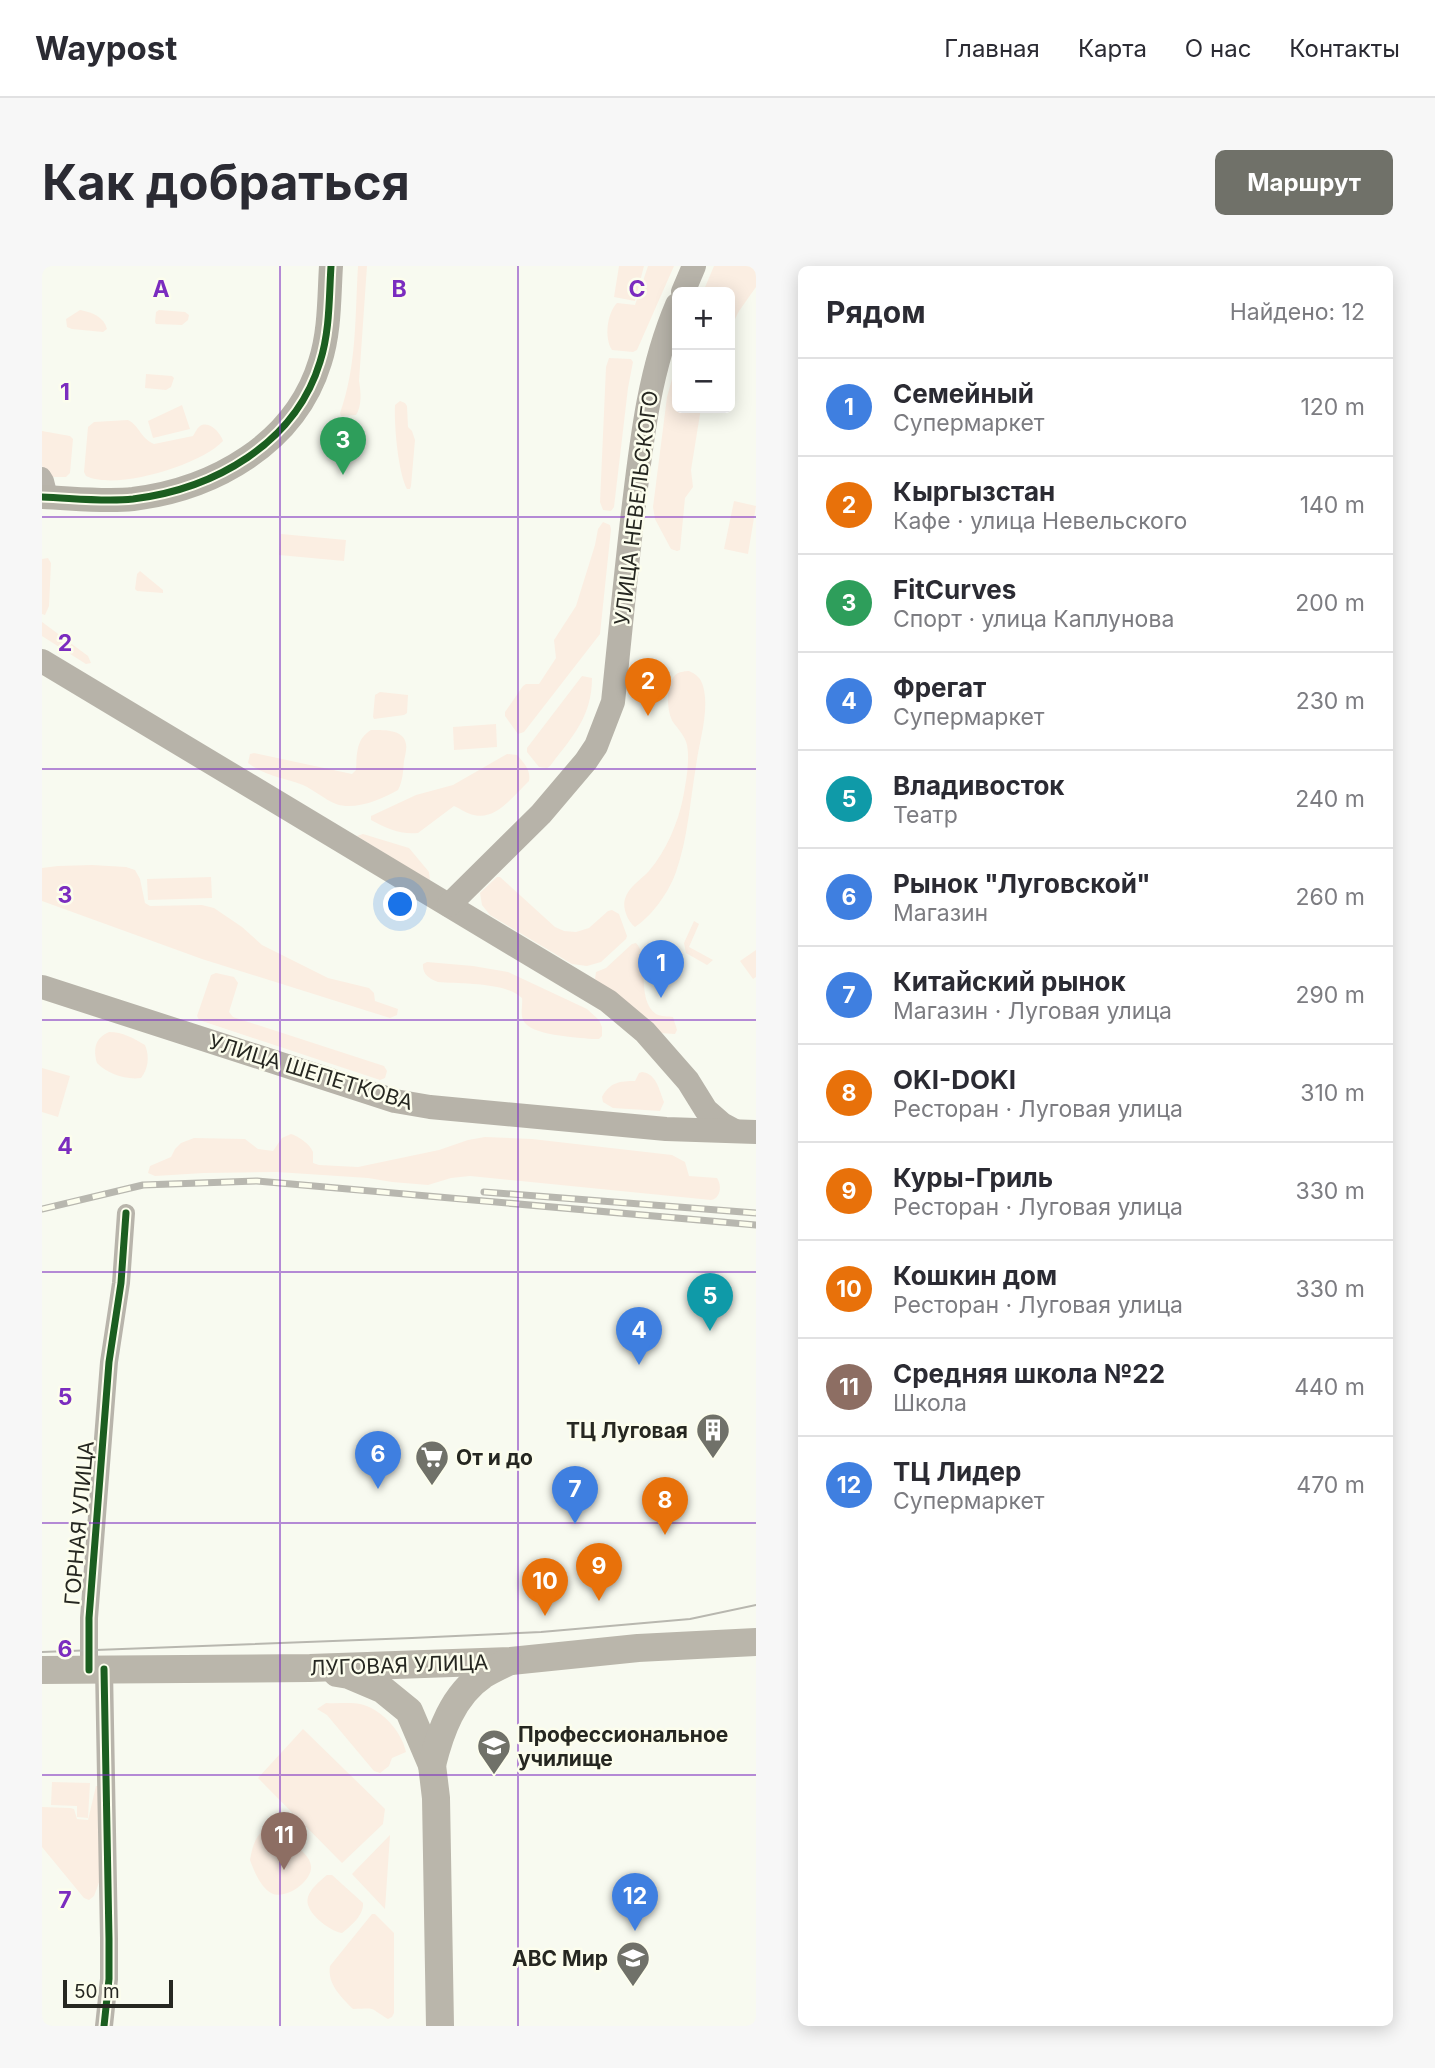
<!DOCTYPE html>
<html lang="ru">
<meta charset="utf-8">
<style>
:root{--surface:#fff;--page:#f7f7f7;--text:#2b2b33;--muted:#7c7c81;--line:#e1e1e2;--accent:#707169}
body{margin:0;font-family:Inter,sans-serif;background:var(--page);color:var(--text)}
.controls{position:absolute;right:21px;top:21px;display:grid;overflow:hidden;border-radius:10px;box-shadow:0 4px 18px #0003}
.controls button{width:63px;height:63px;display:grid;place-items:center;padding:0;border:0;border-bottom:2px solid var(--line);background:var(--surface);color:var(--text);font:35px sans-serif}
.scale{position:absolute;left:21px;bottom:18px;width:110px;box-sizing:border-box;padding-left:7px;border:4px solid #262721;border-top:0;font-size:19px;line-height:24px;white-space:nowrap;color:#262721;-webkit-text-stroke:5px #fcfded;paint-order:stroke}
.you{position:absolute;left:359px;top:639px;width:24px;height:24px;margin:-18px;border:5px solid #fff;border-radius:50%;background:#1a73e8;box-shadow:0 0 0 10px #1a73e833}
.badge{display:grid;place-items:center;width:46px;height:46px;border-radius:50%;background:var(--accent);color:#fff;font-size:23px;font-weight:700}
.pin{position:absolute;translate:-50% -58px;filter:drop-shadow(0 2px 4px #0008)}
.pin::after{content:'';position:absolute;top:37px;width:24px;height:21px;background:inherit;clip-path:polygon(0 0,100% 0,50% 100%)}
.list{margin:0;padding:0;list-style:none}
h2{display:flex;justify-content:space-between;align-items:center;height:91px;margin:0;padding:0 28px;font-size:30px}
h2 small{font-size:23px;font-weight:400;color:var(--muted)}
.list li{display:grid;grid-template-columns:46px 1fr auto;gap:21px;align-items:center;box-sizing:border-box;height:98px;padding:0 28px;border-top:2px solid var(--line)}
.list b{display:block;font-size:26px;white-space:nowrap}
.list p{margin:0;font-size:23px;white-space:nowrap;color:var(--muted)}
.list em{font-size:23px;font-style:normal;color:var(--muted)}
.map{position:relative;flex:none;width:714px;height:1760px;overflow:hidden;border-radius:10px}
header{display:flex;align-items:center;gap:42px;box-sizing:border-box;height:98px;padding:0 35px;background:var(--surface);border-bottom:2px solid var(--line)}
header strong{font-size:33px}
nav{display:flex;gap:38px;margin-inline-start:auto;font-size:24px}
.intro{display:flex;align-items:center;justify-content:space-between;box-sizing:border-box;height:168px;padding:0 42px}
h1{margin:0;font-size:49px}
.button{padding:18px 32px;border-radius:10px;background:var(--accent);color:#fff;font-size:24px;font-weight:700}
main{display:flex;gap:42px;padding:0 42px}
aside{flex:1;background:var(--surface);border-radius:10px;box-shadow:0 4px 18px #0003}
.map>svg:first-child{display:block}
</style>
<header>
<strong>Waypost</strong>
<nav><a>Главная</a><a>Карта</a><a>О нас</a><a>Контакты</a></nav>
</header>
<div class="intro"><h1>Как добраться</h1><a class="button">Маршрут</a></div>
<main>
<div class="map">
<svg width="714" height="1760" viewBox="0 0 714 1760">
<rect width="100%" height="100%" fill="#f8faf0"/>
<g fill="#fbeee2">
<path d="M316,0H325L317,115C319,126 320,140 314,149L299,150L298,147C315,100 313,49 316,0Z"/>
<path d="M577,0H602L593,35L572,31Z"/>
<path d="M606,0H632L595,84L591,86L570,84C562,72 565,47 575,37L593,39Z"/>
<path d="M672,0H714V21L697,45L688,63V26H661Z"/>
<path d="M38,44C50,46 62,51 65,63L61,66L30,63L25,61L24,53Z"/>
<path d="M117,44L143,46L147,49L146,54L140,59L114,58L113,56L114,46Z"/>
<path d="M567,92L589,93L591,96L586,122L572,241L569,245L561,244L558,236L564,101Z"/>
<path d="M635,95V142H659L649,204L651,221L643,232L638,284L635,285L629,283L613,253L611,241L625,131Z"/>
<path d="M104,108L130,110L132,112L129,121L124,124L103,122Z"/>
<path d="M358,135L363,137L365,140L366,161L370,165L373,174L369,220L368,223H365C356,206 352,159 353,139Z"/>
<path d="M140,139L148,163L111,172L106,155Z"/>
<path d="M86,154C98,160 98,172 112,178L151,170C153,167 155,162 158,160C168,154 179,168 181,175C159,199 74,225 44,210L42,206L46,161L52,156Z"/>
<path d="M0,165L28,170L31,173L28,207L24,211H8L0,200Z"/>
<path d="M692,235L714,240L706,288L682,283Z"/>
<path d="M561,256L568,259L569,263L558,368L482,466L476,468L463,450V446L481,420L484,418H497L514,392L512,374L534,340L553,279L556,263Z"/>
<path d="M239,268L304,274L302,295L237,289Z"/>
<path d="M6,292L9,297L7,340L3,349L0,348V293Z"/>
<path d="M98,305L121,324V327L95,325L93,323L95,308Z"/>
<path d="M0,356L46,390L49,397L44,398L0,370Z"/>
<path d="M647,405C654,408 659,412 661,420C668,444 657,476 654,500C648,535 646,572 634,606C627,626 610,650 593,661C586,656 580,642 583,633C586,621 600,613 607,605C624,585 636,557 641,532C644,516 648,495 645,479C643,470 637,464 631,456C624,445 623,414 636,407C638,406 644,405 647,405Z"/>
<path d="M540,410L550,412C550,451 530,471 508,500L505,502L497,501L485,486V482Z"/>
<path d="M338,426L366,429L365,447L362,449L332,453L331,451L333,429Z"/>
<path d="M454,458L455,481L412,484L411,461Z"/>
<path d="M329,464C341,464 362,463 364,478C365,483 363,490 362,495C361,505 361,515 356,524C340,533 313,545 294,538C282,533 272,524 261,519C242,512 223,510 206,497L208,488L212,487L310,508L314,504C315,488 314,473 329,464Z"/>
<path d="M465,488L475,489C482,497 489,504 487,515C473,528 454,555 432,549C425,548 419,543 412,540L376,567C359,569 343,562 329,554V550L374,529L411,519Z"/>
<path d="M321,568L367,582L387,606L388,614H386L315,570Z"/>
<path d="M50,599L84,601L93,604L98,613L103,637L108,640L160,639L172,642L200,661L220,679L286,712L327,722L332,727L333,735L356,743L355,749L348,752L160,693L0,635V602L16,600Z"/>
<path d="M169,611L170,632L106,634L105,613Z"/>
<path d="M455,611H458L513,661L522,665L534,666L547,662L566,645L570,644L577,648L585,670L584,673L559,696L545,700L530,698L448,649L440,639L438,627Z"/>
<path d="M652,655L657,658L647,681L671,694L665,699L644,687L642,677Z"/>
<path d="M594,677C609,692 593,733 614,748C619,751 626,750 631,751L635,764L633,768L618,767L553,713L554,706L564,702L590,678Z"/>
<path d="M714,684V711L711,713L698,695Z"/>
<path d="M385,696L431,700L466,706L545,743L557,754L560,761V770L557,773H550C534,771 488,770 481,754C478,747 481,739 480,732C464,716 418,718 396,716C387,713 380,708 381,698Z"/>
<path d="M174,707L192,711L196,717L187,746L191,751L342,800L345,805L343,812L338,814L157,754L155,750L169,709Z"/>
<path d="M67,766C81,766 91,772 103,779C108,791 106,803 99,812C83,814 66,808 55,797C51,783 53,772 67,766Z"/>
<path d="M0,802L28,810L16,851L0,846Z"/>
<path d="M600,806C615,808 617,824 622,836L618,845L571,842L561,836L560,831C568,816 578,815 593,815L597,807Z"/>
<path d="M249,868C256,870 268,878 271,886C271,886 271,896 271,897L277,899L316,901L397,884L426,874L443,871L490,873L630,889L643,896L647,910L675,912C680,919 679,932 669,934L428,910L409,912L386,919L350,916L326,912L235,906L162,907L113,910L106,907L108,900L129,891L133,883L139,877L152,872L203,873L216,883L231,885L240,872Z"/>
<path d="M284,1437C295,1438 308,1436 318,1438C339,1442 360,1466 364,1486L350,1492L347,1500L338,1507L332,1505L285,1449L275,1443Z"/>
<path d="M261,1463L343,1543L341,1558L300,1597L216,1512Z"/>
<path d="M10,1516L48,1517L46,1552L35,1551V1540L9,1539Z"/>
<path d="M54,1520H56L58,1614L52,1630L47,1634L42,1632L0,1581V1541L28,1542L32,1543L35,1553L46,1554Z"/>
<path d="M225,1562C237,1562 244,1570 253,1578C259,1584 268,1591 269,1600C271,1615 243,1635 229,1627C218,1620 212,1605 208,1594C210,1582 213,1569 225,1562Z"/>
<path d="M348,1569L343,1643L310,1608Z"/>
<path d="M285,1609H290L321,1637C322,1649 309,1660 300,1667C287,1665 261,1645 266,1631C268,1623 279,1614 285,1609Z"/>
<path d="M330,1648H333L352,1667V1747L350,1751L346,1753C326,1741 336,1742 311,1743C299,1731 285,1718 288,1700Z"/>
</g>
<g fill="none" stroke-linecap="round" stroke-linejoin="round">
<g stroke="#b8b4ab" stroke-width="18">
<path d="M0,210L3,215L7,231"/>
<path d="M47,1404V1352L67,1096L79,1017L84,947"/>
<path d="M62,1760L67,1713V1673L62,1403"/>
</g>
<g stroke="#b7b3a9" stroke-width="24">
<path d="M641,26L652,0"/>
<path d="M0,231C30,232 61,236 91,233C172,223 253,178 278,96C288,65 287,31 289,0"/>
<path d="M0,395L566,735L603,766L646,815L664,844L680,858L693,865"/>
<path d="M407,639L499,548L544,495L554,480L571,436C578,370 584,304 592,238C600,171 608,102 635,39"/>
<path d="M0,721L353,835L388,841L624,863L714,866"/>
</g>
<g stroke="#bab6ab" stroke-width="28">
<path d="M0,1404L268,1402L469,1395L596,1382L714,1376"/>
<path d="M295,1407L307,1409L340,1423L367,1445L390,1499L394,1532L398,1760"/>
<path d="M390,1499C398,1466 411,1429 441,1409C449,1404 458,1400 466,1396"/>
</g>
<path stroke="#b8b7af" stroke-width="2" d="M0,1386L370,1372L499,1366L648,1353L714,1339"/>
<g stroke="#b8b7af" stroke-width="7">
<g id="rail">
<path d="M442,926L714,947"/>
<path d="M0,943L101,919L215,915L714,959"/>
</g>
</g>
<use href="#rail" stroke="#fcfded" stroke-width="4.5" stroke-dasharray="13" stroke-linecap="butt"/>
<g stroke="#fcfded" stroke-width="11">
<g id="cycleway">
<path d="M0,231C30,232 61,236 91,233C172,223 253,178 278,96C288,65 287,31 289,0"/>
<path d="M47,1404V1352L67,1096L79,1017L84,947"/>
<path d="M62,1760L67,1713V1673L62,1403"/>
</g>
</g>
<use href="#cycleway" stroke="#1b5e20" stroke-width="7"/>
</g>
<path fill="none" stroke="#7b2cbf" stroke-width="2" stroke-opacity="0.55" d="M238,0V1760M476,0V1760M0,251H714M0,503H714M0,754H714M0,1006H714M0,1257H714M0,1509H714"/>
<defs>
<g id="building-pin" transform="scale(1.75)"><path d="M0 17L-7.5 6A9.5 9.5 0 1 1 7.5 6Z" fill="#707169" stroke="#fcfded"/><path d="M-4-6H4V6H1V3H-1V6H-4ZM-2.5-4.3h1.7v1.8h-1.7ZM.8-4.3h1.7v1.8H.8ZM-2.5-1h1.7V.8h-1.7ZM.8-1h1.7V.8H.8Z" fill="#fff"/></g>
<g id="supermarket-pin" transform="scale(1.75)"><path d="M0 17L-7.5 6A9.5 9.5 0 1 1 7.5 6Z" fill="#707169" stroke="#fcfded"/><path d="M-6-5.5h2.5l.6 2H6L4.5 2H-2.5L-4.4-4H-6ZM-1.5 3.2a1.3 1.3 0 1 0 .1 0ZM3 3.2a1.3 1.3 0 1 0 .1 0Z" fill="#fff"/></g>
<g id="university-pin" transform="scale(1.75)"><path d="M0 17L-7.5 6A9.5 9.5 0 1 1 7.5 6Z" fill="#707169" stroke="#fcfded"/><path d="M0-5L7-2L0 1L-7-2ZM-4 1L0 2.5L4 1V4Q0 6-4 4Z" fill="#fff"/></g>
<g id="school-pin" transform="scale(1.75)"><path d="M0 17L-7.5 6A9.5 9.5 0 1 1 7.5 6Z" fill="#707169" stroke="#fcfded"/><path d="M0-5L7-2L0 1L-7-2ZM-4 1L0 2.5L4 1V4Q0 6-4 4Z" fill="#fff"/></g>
</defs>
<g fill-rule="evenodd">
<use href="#building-pin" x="671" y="1164"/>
<use href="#supermarket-pin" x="390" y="1191"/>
<use href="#university-pin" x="452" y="1480"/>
<use href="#school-pin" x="591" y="1692"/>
</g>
<g text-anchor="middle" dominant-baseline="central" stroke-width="5" stroke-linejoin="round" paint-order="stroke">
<g font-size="21" fill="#262721" stroke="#fcfded">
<text transform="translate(594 242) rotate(-83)">УЛИЦА НЕВЕЛЬСКОГО</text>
<text transform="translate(269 806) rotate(17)">УЛИЦА ШЕПЕТКОВА</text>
<text transform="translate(37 1257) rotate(-85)">ГОРНАЯ УЛИЦА</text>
<text transform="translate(357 1399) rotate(-2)">ЛУГОВАЯ УЛИЦА</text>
</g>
<g font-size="21" font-weight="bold" fill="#262721" stroke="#fcfded" text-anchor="end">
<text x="646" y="1164">ТЦ Луговая</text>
<text x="414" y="1191" text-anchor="start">От и до</text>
<text x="476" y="1468" text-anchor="start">Профессиональное<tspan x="476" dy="24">училище</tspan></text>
<text x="566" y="1692">ABC Мир</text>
</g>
</g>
<g font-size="23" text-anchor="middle" font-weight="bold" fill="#7b2cbf" stroke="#fcfded" stroke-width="5" stroke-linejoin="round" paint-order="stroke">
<text x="119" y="31">A</text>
<text x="357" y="31">B</text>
<text x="595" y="31">C</text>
<text x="23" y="134">1</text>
<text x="23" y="385">2</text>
<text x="23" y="637">3</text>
<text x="23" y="888">4</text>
<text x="23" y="1139">5</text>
<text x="23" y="1391">6</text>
<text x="23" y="1642">7</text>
</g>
</svg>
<div class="controls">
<button>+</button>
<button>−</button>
</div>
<div class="scale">50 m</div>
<div class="you"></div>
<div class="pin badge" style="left:619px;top:732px;background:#3f7fe0">1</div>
<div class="pin badge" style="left:606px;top:450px;background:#e8710a">2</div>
<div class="pin badge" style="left:301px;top:209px;background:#2e9e5b">3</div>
<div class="pin badge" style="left:597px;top:1099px;background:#3f7fe0">4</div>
<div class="pin badge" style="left:668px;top:1065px;background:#0f9aa8">5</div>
<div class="pin badge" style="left:336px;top:1223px;background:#3f7fe0">6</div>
<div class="pin badge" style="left:533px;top:1258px;background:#3f7fe0">7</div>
<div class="pin badge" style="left:623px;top:1269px;background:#e8710a">8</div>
<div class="pin badge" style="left:557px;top:1335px;background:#e8710a">9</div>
<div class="pin badge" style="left:503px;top:1350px;background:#e8710a">10</div>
<div class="pin badge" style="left:242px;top:1604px;background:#8d6e63">11</div>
<div class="pin badge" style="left:593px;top:1665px;background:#3f7fe0">12</div>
</div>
<aside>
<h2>Рядом<small>Найдено: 12</small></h2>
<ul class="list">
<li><span class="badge" style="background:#3f7fe0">1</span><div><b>Семейный</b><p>Супермаркет</p></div><em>120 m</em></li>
<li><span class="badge" style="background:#e8710a">2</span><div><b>Кыргызстан</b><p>Кафе · улица Невельского</p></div><em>140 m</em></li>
<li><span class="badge" style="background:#2e9e5b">3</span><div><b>FitCurves</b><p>Спорт · улица Каплунова</p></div><em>200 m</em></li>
<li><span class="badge" style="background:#3f7fe0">4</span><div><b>Фрегат</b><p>Супермаркет</p></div><em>230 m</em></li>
<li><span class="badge" style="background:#0f9aa8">5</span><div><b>Владивосток</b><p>Театр</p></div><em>240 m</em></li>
<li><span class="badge" style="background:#3f7fe0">6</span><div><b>Рынок &quot;Луговской&quot;</b><p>Магазин</p></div><em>260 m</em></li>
<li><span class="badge" style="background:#3f7fe0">7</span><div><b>Китайский рынок</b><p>Магазин · Луговая улица</p></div><em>290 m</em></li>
<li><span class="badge" style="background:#e8710a">8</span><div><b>OKI-DOKI</b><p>Ресторан · Луговая улица</p></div><em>310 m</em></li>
<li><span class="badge" style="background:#e8710a">9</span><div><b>Куры-Гриль</b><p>Ресторан · Луговая улица</p></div><em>330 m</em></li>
<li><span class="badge" style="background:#e8710a">10</span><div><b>Кошкин дом</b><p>Ресторан · Луговая улица</p></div><em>330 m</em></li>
<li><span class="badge" style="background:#8d6e63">11</span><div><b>Средняя школа №22</b><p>Школа</p></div><em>440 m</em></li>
<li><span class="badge" style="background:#3f7fe0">12</span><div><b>ТЦ Лидер</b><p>Супермаркет</p></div><em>470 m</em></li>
</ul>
</aside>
</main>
